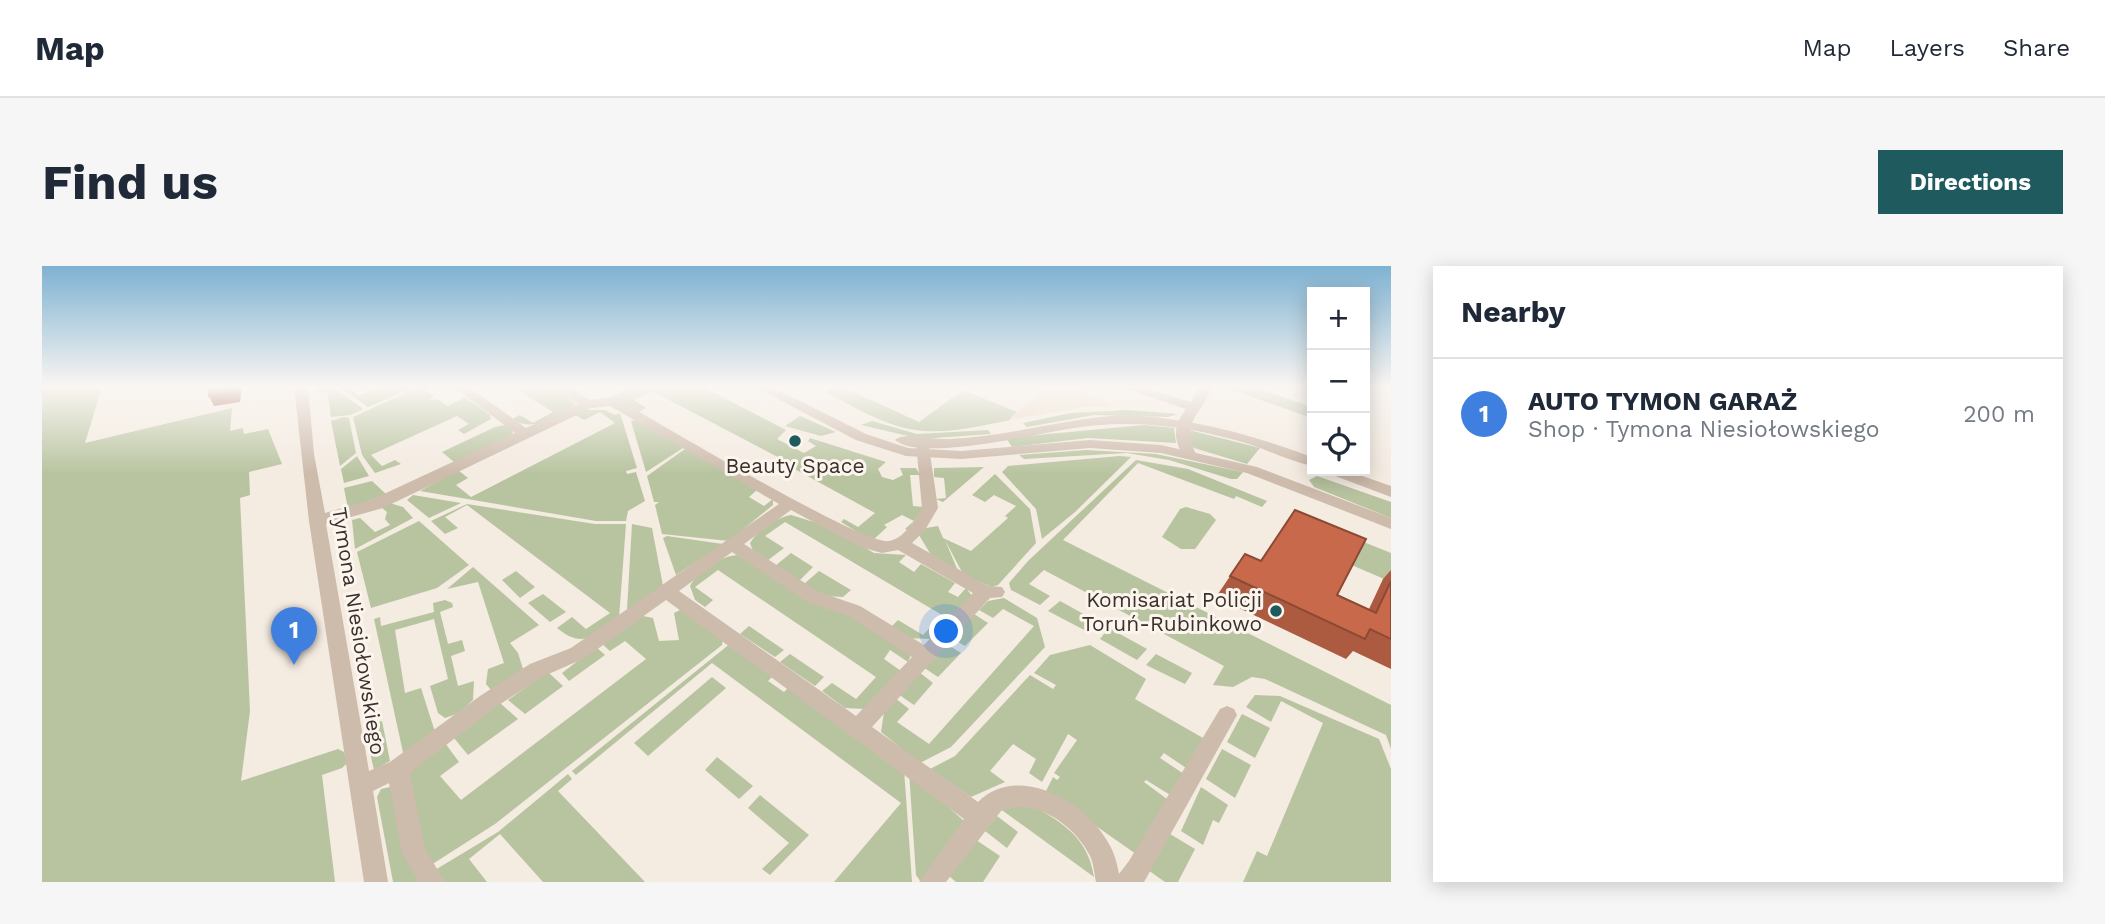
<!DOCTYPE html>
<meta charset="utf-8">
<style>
:root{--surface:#fff;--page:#f6f6f7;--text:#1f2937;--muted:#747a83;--line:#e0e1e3;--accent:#1f5a5e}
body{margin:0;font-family:"Work Sans",sans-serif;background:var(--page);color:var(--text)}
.controls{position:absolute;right:21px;top:21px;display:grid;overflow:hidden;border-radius:0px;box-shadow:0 4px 18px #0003}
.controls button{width:63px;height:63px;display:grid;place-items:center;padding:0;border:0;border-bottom:2px solid var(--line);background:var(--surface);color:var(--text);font:35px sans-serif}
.you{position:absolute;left:905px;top:366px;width:24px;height:24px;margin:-18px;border:5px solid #fff;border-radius:50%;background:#1a73e8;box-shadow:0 0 0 10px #1a73e833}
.badge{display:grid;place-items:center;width:46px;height:46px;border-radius:50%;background:var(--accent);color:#fff;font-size:23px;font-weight:700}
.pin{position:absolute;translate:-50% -58px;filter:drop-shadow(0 2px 4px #0008)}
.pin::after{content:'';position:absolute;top:37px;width:24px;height:21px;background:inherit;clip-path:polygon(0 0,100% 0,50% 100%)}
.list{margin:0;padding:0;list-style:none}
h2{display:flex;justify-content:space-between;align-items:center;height:91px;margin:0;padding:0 28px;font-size:30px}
h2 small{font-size:23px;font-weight:400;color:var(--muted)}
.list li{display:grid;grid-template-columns:46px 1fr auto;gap:21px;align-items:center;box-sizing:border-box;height:112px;padding:0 28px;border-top:2px solid var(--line)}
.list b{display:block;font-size:26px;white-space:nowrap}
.list p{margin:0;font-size:23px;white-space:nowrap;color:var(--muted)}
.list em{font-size:23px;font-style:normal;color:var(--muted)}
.icon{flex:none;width:38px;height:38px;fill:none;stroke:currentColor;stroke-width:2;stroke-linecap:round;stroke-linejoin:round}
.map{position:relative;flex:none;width:1349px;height:616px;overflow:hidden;border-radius:0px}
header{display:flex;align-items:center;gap:42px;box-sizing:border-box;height:98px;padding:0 35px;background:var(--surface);border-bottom:2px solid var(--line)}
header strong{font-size:33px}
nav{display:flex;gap:38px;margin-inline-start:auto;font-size:24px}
.intro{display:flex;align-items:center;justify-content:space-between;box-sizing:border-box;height:168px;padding:0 42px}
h1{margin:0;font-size:49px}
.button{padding:18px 32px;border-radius:0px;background:var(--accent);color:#fff;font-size:24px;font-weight:700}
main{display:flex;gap:42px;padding:0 42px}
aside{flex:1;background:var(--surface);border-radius:0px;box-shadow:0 4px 18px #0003}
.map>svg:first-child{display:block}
</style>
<header>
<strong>Map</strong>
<nav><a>Map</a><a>Layers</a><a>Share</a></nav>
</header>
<div class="intro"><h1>Find us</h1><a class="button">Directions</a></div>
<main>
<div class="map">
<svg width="1349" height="616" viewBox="0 0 1349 616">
<rect width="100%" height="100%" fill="#f4ebe1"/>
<g fill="#b8c4a0">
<path d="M0,121H60L43,177L190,142L188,165L201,162L202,168L226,163L240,198L207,206L208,229L198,232L208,445L199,515L296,483L302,486L305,497L300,502L280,509L293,616H0Z"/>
<path d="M297,121H306L317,130L336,121H372L326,141Z"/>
<path d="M377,121H390L383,124L392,131L387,134L395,133L406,140L423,131L448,149L449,153L422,168L416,164L427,158L415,150L329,189L340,200L353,194L359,198L333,207L320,189L311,151Z"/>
<path d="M471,121H511L534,138C517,151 490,167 470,153L478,149L491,157L511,146Z"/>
<path d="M607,121L651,124L661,121L744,164L735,173L762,187L774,180L766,175L768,172L844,196L836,203L840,211L851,214L861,209L858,202H874L878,209H868L871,240L882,241L866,264L863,263L872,255L860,249L842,259L845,261L830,275L799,256L802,253L816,261L833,247L749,201L751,199L610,125L592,134L604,142L595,147L581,139L580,134Z"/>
<path d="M793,121H801L877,156L921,124L975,146L968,154C933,161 894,171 859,161C833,154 807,138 783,126Z"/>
<path d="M1182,121H1212L1270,141L1268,145L1270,152Z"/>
<path d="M292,122L320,142V144L308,149L289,151L285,123Z"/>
<path d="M542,144H563L573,149L578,147L595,202L584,205L585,208L594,206L603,235L586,245L584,255H554L378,225L416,204L426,212L414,219L429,231L573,157L558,146L542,154L532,148Z"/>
<path d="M1086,144L1136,148L1126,151L1052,149L985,161L981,157L1029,147Z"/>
<path d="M758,150L794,166L779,170L743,160Z"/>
<path d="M302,151L307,152L314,187L298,200L289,155Z"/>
<path d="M593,154L641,182L604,206L589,155Z"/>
<path d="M830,155L875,168L946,164L949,168L879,173L819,159Z"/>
<path d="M463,159L470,164L471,168L412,196L400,186L453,161Z"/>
<path d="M1102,159L1132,162L1134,177L1046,172L970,181L964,172Z"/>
<path d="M1147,164L1218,182L1205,198L1152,182L1148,179Z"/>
<path d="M643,183L715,224L707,231L722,240L731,233V239L687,275L620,268L613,239L617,236H612L605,210Z"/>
<path d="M1044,184L1114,188L1201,206L1195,213H1189L1127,194L1085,187L982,193L977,189Z"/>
<path d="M315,190L327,210L302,217L299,203Z"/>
<path d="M1077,190L1089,191L1033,246L1000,273L994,243L960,206L966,200Z"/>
<path d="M1094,194L1146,203L1225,235L1220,241L1194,230L1192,233L1096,197L1021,274L1349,439V483L1344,469L1223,413L1210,411L1191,421L1171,419L1182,400L1002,304L987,318L1008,330L998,339L969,324L967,317L986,295Z"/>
<path d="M942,201L901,236L894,233L904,232L902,212L892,211V202Z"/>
<path d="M953,208L988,243L994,277L956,319L949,321L921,308L903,274L916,305L889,289L877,269L884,262L896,260L901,272L929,285L966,252L963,250L974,240L952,229L943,236L930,229Z"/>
<path d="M1275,210L1349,236V252L1272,221L1267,214Z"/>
<path d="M330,215L344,228L306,243L302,222Z"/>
<path d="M371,229L419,237L387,252L365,234Z"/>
<path d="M348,237L361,241L371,252L313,283L310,254L318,252L333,266L348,259L343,253L345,246L340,242Z"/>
<path d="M425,238L553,258H584L577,352C552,369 542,384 515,362L530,351L544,363L568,347L425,239L403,251L416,262L403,268L389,255Z"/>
<path d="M1144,241L1168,248L1174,254L1153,283H1139L1120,271L1138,243Z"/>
<path d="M749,249L785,260L832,287L864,289L857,296L872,306L879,298L913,317L906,326L916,331L924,322L930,330L888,373L865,372L848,362L856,354L881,369L900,349L743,256L723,270L742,282L725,295L711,285L708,277C716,263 734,252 749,249Z"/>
<path d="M377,255L427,299L395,322L329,342L315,286Z"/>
<path d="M590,258L610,262L621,320L585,344Z"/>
<path d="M625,270L681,278L634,309L621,272Z"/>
<path d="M1319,275L1349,287V316L1305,297Z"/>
<path d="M749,287L771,301L757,315L733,300Z"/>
<path d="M697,289L810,351L869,389L866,396L848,384L842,393L859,405L823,443L803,442L780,425L790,417L814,433L834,411L676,304L653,321L671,334L663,341L653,334L648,320C656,305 680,289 697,289Z"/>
<path d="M431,301L497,359L468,377L476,387L481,403L449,424L444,418L446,403L462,397L436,316L405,323Z"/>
<path d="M474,305L493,321L478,332L460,314Z"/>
<path d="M777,305L809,324L801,331L783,330L762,318Z"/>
<path d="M501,328L524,346L508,356L486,337Z"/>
<path d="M962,332L995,352L1003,381L909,481L878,497L839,466L842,446L853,432L867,443L855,456L887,478L992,360L961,343L951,352L937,344L946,335Z"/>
<path d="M403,334L410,337L411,341L398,346L406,378L420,374L423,385L409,390L416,420L432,415L431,434L417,447L403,452L396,447L388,420L406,413L392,353L353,364L363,427L379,422L393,466L362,491L332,353L338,351L339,360L392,346L391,337Z"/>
<path d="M1018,335L1056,356L1046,366L1006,345Z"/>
<path d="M642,342L681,373L680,379L453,558L389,599L383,590L364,504L403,477L417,496L398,510L419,534L604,393L583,375L568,385L560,378L601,350L611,352L617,375L637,374L632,347Z"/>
<path d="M932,348L946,357L923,380L909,372Z"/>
<path d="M707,360L742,384L733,391L698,368Z"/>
<path d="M1067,362L1105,383L1095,394L1058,373Z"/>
<path d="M689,377L730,411L726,415L742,426L746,422L862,503L870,616H792L859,537L670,397L534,509L530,505Z"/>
<path d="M903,377L919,387L896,411L881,401Z"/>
<path d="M1048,379L1104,413L1093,433L1161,472L1147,504L1122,487L1118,492L1142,508L1133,532L1104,514L1102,516L1125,533L1094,588L1004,525L1011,511L1015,514L1018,511L1012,507L1035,474L1026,468L1000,516L987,507L994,493L971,478L948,505L963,516L929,531L888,503L913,490L988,409L1011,423L1014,419L992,407L1008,389Z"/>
<path d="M554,381L563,389L527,415L520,407Z"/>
<path d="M748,388L782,411L773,420L738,396Z"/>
<path d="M1114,388L1150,407L1143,418L1104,399Z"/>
<path d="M506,406L521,420L483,448L466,434Z"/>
<path d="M877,406L891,417L872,439L856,428Z"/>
<path d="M670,411L684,422L606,490L592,477Z"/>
<path d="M1213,429L1238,430L1337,473L1349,503V616H1201L1215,585L1225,590L1281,457L1239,435L1229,456L1204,441Z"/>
<path d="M458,437L476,453L426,489L412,472Z"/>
<path d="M1200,448L1228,462L1213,492L1185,476Z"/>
<path d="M340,455L348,495L332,504L323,465L327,459Z"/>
<path d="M1180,483L1209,499L1193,532L1164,513Z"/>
<path d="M675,491L711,520L697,533L663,504Z"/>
<path d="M867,506L922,555L879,616L874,609Z"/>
<path d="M526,508L530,513L516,525L603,616H501L458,568L427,593L445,616H403L393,604L456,566Z"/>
<path d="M348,521L382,616H351L335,531L339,523Z"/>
<path d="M1159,521L1186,539L1177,557L1171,554L1161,579L1139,565Z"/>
<path d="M718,529L767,569L728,609L720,603L747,577L706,542Z"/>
<path d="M984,536C1018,555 1046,570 1052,611L957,542Z"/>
<path d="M955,550L976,566L965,582L943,565Z"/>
<path d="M1128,568L1153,583L1136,616H1123L1106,604Z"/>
<path d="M934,574L958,590L941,616H914L907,610Z"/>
</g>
<path fill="#ecdcc8" d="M1005,121H1026L1069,138L1068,140L1043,141L968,154L970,150Z"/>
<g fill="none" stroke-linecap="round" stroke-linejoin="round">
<g fill="#cdbbac" fill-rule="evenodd">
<path d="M252,121H266L272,188L283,247L329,234L473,167L412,121H427L484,162L536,138L511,121H527L548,134L567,132L589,121H606L580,136C616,156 822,280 847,275C861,273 874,254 880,242L874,177L876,174H886L896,242L883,264L870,277L946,320L960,321L963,326L960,331L948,332L830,461L936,536C974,497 1041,534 1064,573C1071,583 1075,596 1077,608L1087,595L1178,443L1185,440L1192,443L1195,449L1102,616H1054C1052,607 1052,597 1047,588C1032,559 992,530 959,545L904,616H877L922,553L624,334L543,392L502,410L452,442L368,507L383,583L403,616H377L360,587L347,517L331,525L346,616H322L267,255ZM568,140L737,238L529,382L488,398L438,430L348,496L327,505L284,258L341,242L549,142ZM749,244L818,281L840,287L856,284L931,327L882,379L818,340L777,326L702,278ZM690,286L765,336L806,350L870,391L814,450L637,325Z"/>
<path d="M276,121H291L281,127L276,126Z"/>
<path d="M1078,121H1099L1149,136L1157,121H1170C1159,150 1138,155 1154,188L1152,191H1142C1131,173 1131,160 1144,143Z"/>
</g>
<g fill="#cdbbac" fill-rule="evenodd">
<path d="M713,121H730L824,168L866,182L919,185L1048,174L1119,179L1215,201L1349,252V263L1205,207L1119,187L1048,182L919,193L864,190L814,174Z"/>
<path d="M1079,149C1146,151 1208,168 1270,191V200C1250,196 1230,186 1210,179C1149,160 1088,152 1026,163C993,168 877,196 853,174C863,165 892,174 906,173C964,171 1021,153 1079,149Z"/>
<path d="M1286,205H1306L1349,220V231L1288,208Z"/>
</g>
</g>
<path fill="#ac5a40" d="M1253,244L1295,329L1327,343L1341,313L1349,304V403L1311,385L1304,393L1174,331L1203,288L1218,295Z"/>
<path fill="#8c4a34" d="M193,121H200L198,136L172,140L167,130Z"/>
<g fill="#c8694b" stroke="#8c4a34" stroke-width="2">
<path d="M168,121H193L192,125L167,130Z"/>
<path d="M1253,244L1324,273L1295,329L1334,347L1349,315V373L1328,363L1323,373L1188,310L1203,288L1219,295Z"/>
</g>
<linearGradient id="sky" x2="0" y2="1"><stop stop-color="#7eb2d2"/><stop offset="0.58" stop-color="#faf6f2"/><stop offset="1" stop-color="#faf6f2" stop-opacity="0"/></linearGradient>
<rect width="1349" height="208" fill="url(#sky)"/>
<g fill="#1f5a5e" stroke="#fbf5ee" stroke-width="2.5">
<circle cx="753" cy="175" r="7"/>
<circle cx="1234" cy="345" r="7"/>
</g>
<g text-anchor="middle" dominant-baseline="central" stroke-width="6" stroke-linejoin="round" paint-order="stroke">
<g font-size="21" fill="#3b302b" stroke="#fbf5ee">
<text x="753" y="199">Beauty Space</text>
<text x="1220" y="333" text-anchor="end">Komisariat Policji<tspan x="1220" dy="24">Toruń-Rubinkowo</tspan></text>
</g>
<g font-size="21" fill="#3b302b" stroke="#fbf5ee">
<text transform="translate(317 365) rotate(81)">Tymona Niesiołowskiego</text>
</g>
</g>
</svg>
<div class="controls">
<button>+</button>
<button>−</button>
<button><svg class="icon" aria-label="locate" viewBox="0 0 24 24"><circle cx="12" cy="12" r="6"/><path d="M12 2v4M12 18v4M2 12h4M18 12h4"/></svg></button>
</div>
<div class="you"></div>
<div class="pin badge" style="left:252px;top:399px;background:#3f7fe0">1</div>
</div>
<aside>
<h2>Nearby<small></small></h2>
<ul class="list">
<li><span class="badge" style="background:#3f7fe0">1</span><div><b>AUTO TYMON GARAŻ</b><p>Shop · Tymona Niesiołowskiego</p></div><em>200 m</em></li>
</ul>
</aside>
</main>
